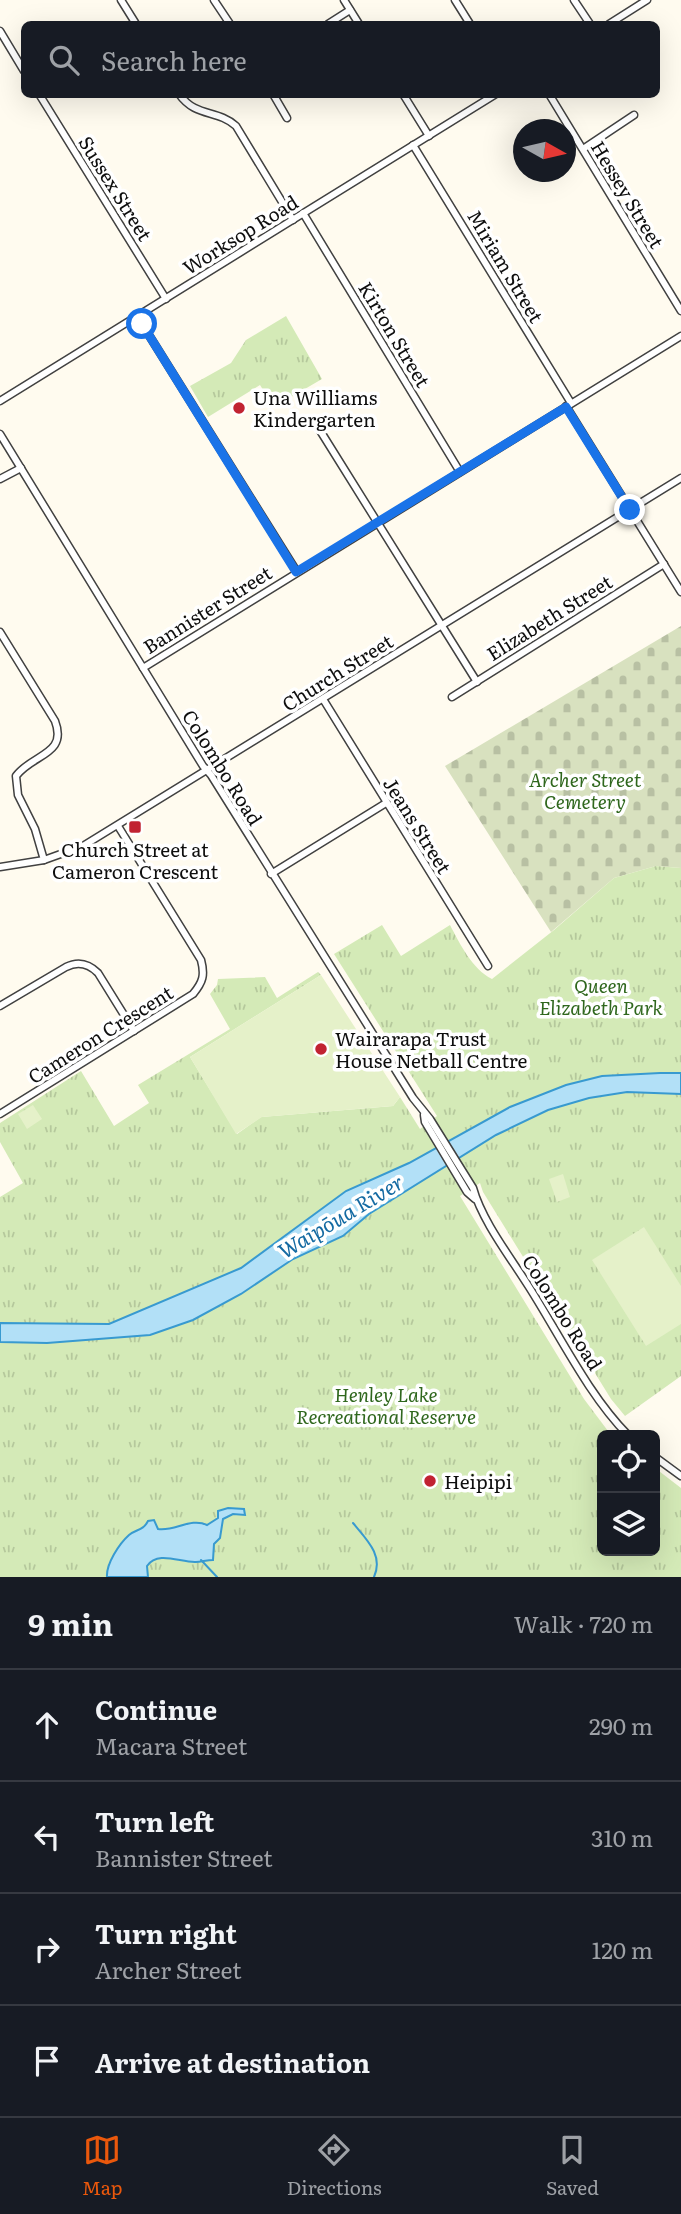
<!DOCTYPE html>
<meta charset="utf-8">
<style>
:root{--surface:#171b24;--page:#20242c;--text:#f1f3f6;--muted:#9ea1a6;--line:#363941;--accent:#ea580c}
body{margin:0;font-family:Literata,serif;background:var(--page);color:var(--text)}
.controls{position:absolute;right:21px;bottom:21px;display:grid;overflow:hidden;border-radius:10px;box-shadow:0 7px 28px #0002}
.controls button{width:63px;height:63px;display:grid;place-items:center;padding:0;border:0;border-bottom:2px solid var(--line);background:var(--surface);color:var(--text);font:35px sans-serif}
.compass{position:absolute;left:513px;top:119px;width:63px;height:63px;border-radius:50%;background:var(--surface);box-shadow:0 7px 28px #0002;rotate:98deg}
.stop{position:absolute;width:21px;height:21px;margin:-16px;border:5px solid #1a73e8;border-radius:50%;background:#fff}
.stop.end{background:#1a73e8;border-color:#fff;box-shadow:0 2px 7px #0008}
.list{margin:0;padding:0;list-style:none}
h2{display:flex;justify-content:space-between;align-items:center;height:91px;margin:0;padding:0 28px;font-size:30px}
h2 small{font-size:23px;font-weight:400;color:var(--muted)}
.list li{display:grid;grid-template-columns:46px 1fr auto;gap:21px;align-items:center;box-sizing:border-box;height:112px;padding:0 28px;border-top:2px solid var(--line)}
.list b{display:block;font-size:26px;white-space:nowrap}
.list p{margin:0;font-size:23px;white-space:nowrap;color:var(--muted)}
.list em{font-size:23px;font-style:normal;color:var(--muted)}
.icon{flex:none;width:38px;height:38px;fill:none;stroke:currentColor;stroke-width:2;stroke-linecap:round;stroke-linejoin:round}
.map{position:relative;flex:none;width:681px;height:1577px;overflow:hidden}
.search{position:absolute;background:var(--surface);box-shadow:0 7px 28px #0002;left:21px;right:21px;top:21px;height:77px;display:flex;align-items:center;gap:18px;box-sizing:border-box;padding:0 24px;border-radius:10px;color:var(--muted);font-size:26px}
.sheet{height:539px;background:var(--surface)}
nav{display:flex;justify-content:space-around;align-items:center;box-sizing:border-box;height:98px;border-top:2px solid var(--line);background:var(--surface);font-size:19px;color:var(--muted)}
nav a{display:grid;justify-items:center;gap:4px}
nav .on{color:var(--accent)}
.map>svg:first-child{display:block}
</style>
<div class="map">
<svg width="681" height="1577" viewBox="0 0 681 1577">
<defs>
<pattern id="cemetery-stones" width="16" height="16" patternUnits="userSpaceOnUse" patternTransform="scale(1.75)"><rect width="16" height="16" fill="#d8e1bf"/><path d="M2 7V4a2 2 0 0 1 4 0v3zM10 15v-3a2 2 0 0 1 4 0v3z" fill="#b8c0a3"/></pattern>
<pattern id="park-tufts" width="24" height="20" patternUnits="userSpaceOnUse" patternTransform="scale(1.75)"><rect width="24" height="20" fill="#d4eab7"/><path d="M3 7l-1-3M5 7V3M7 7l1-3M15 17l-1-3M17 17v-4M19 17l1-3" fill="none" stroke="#b5c89c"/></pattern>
</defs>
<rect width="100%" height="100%" fill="#fffbef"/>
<path fill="url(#cemetery-stones)" d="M681,626V868L656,866L614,878L551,932L445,766Z"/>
<g fill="url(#park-tufts)">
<path d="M286,316L322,379L274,407L260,385L208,417L190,386L231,363L246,340Z"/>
<path d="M656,866L681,868V1073L602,1076L510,1107L409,1163L346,1191L241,1268L109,1324L0,1323V1197L23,1183L0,1142V1123L81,1071L114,1126L149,1103L138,1085L230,1029L210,994L217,985L218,979L265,977L277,998L318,972L321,975L190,1057L237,1134L261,1117L393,1106L400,1097L420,1129L437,1116L334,954L382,925L401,956L450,925C460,944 472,969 492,979L554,930L614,878Z"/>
<path d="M627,1092L681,1094V1376L625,1416L611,1399L483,1192L480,1183L460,1196L584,1399L611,1435H602V1551H655V1468L681,1488V1577H0V1342L47,1343L150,1335L193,1320L241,1294L293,1259L343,1236L369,1214L496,1135L548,1110L589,1098Z"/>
</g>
<g fill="#e5f1c9">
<path d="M321,975L400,1097L393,1106L262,1117L236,1134L190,1057Z"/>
<path d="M33,1105L42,1119L27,1129L18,1114Z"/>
<path d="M563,1174L570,1197L557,1202L549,1179Z"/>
<path d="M644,1227L681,1286V1324L646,1346L592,1260Z"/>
</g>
<g fill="#b2e0f7" stroke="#389ad0" stroke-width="2">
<path d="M660,1073H681V1094L627,1092L589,1098L548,1110L496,1135L369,1214L343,1236L293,1259L241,1294L193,1320L150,1335L47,1343L0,1342V1323L109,1324L241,1268L346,1191L409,1163L510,1107L566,1085L602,1076Z"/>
<path d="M228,1508L244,1509L245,1515L233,1514L223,1519L220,1538L214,1544L213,1560C207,1560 201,1562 196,1562C181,1563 158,1550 147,1566L148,1577H107C106,1564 119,1544 129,1535C136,1529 143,1531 148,1521L154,1520L158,1529C174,1532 191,1517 207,1525L218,1518V1511Z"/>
</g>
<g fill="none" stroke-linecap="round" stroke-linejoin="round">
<g stroke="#389ad0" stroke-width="2">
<path d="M353,1523C366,1539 384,1555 374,1577"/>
<path d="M201,1560L217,1577"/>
</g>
<g stroke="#414141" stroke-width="9">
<g id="minor">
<path d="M121,0L136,24"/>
<path d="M214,0L230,24"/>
<path d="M344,0L359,24"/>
<path d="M455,0L470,24"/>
<path d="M574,0L590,24"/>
<path d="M328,24L350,10"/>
<path d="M609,24L647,0"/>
<path d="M0,31L24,71"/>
<path d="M39,94L166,299"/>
<path d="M179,94C196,118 217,109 236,126L293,220"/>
<path d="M273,94L287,118"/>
<path d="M403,94L429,136"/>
<path d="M549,94L681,311"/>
<path d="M413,145L571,403"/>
<path d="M583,149L634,115"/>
<path d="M303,213L460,472"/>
<path d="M137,316L297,572"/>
<path d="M0,401L496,94"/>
<path d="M566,406L681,592"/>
<path d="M316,424L477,682"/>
<path d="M0,434L203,766L211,775L413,1098L430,1119L473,1188C482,1221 511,1258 529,1287C559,1334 589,1396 628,1435"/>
<path d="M0,479L21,468"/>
<path d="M0,632L55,721C68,755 32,754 16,776L18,795L35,829L44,860"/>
<path d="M143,668L681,336"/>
<path d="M452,697L664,564"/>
<path d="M323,699L488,966"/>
<path d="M0,867L44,860L83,846L681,478"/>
<path d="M271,874L386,803"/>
<path d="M0,1006L66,967C78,961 89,964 98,973L134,1031"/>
<path d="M0,1114L193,994C203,982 205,975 201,960L118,826"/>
<path d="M424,1115L425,1122L467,1192L475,1199"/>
<path d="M655,1457L681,1476"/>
</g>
</g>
<use href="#minor" stroke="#fff" stroke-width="6"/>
</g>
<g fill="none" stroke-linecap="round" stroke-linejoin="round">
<path stroke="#1a73e8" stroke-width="9" d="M142,324L296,572L566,407L630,510"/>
</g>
<g fill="#c12331" stroke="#fff" stroke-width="2.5">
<circle cx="239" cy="408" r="7"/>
<rect x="128" y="820" width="14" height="14" rx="3.5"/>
<circle cx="321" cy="1049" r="7"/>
<circle cx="430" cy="1481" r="7"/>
</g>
<g text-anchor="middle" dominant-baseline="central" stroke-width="7" stroke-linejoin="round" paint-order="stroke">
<g font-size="19" fill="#0e0e0e" stroke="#fff">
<text transform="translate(116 188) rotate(58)">Sussex Street</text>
<text transform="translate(628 194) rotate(59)">Hessey Street</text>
<text transform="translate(240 234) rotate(-32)">Worksop Road</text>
<text transform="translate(506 266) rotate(59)">Miriam Street</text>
<text transform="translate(395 334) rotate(59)">Kirton Street</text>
<text transform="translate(207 609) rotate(-32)">Bannister Street</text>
<text transform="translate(549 617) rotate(-32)">Elizabeth Street</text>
<text transform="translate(337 672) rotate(-32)">Church Street</text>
<text transform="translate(223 767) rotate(58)">Colombo Road</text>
<text transform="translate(418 825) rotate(58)">Jeans Street</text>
<text transform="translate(100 1034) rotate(-32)">Cameron Crescent</text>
<text transform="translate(563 1312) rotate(58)">Colombo Road</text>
</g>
<g font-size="19" fill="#0e0e0e" stroke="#fff" text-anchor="start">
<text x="253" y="397">Una Williams<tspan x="253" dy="22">Kindergarten</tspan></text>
<text x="135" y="849" text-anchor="middle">Church Street at<tspan x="135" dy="22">Cameron Crescent</tspan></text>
<text x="335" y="1038">Wairarapa Trust<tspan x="335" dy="22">House Netball Centre</tspan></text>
<text x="444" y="1481">Heipipi</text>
</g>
<g font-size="19" font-style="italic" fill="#2f671d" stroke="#fff">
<text x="585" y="779">Archer Street<tspan x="585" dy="22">Cemetery</tspan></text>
<text x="601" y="985">Queen<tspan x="601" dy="22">Elizabeth Park</tspan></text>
<text x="386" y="1394">Henley Lake<tspan x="386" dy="22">Recreational Reserve</tspan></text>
</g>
<g font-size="21" font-style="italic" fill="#146aa2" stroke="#fff">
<text transform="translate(340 1215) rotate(-31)">Waipōua River</text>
</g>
</g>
</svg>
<div class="controls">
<button><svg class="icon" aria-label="locate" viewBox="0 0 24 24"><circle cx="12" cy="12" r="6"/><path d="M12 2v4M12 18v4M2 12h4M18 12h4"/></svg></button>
<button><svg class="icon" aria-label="layers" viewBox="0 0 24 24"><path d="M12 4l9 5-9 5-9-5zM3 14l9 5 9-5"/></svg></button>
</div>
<svg class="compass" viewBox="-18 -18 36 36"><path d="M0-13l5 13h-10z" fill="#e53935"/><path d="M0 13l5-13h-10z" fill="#9ea1a6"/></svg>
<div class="stop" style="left:142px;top:324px"></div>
<div class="stop end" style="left:630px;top:510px"></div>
<div class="search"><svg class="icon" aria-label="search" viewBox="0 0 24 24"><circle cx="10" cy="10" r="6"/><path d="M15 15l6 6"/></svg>Search here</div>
</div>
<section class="sheet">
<h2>9 min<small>Walk · 720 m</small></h2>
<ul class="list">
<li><svg class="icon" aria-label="ahead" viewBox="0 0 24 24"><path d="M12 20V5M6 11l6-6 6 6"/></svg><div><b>Continue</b><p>Macara Street</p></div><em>290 m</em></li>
<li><svg class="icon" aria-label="left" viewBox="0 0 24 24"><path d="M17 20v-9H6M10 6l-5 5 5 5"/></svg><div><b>Turn left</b><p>Bannister Street</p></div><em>310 m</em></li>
<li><svg class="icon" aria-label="right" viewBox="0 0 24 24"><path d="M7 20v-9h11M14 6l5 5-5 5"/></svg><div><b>Turn right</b><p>Archer Street</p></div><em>120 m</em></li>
<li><svg class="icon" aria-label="arrive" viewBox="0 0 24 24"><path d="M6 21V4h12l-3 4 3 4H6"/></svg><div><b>Arrive at destination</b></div></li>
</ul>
</section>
<nav>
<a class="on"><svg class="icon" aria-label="map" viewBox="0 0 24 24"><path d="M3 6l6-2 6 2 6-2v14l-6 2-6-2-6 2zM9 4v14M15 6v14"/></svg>Map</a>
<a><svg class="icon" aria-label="directions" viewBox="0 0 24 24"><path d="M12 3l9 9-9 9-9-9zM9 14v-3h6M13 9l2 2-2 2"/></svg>Directions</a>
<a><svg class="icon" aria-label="saved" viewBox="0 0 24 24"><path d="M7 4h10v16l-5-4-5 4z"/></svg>Saved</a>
</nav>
